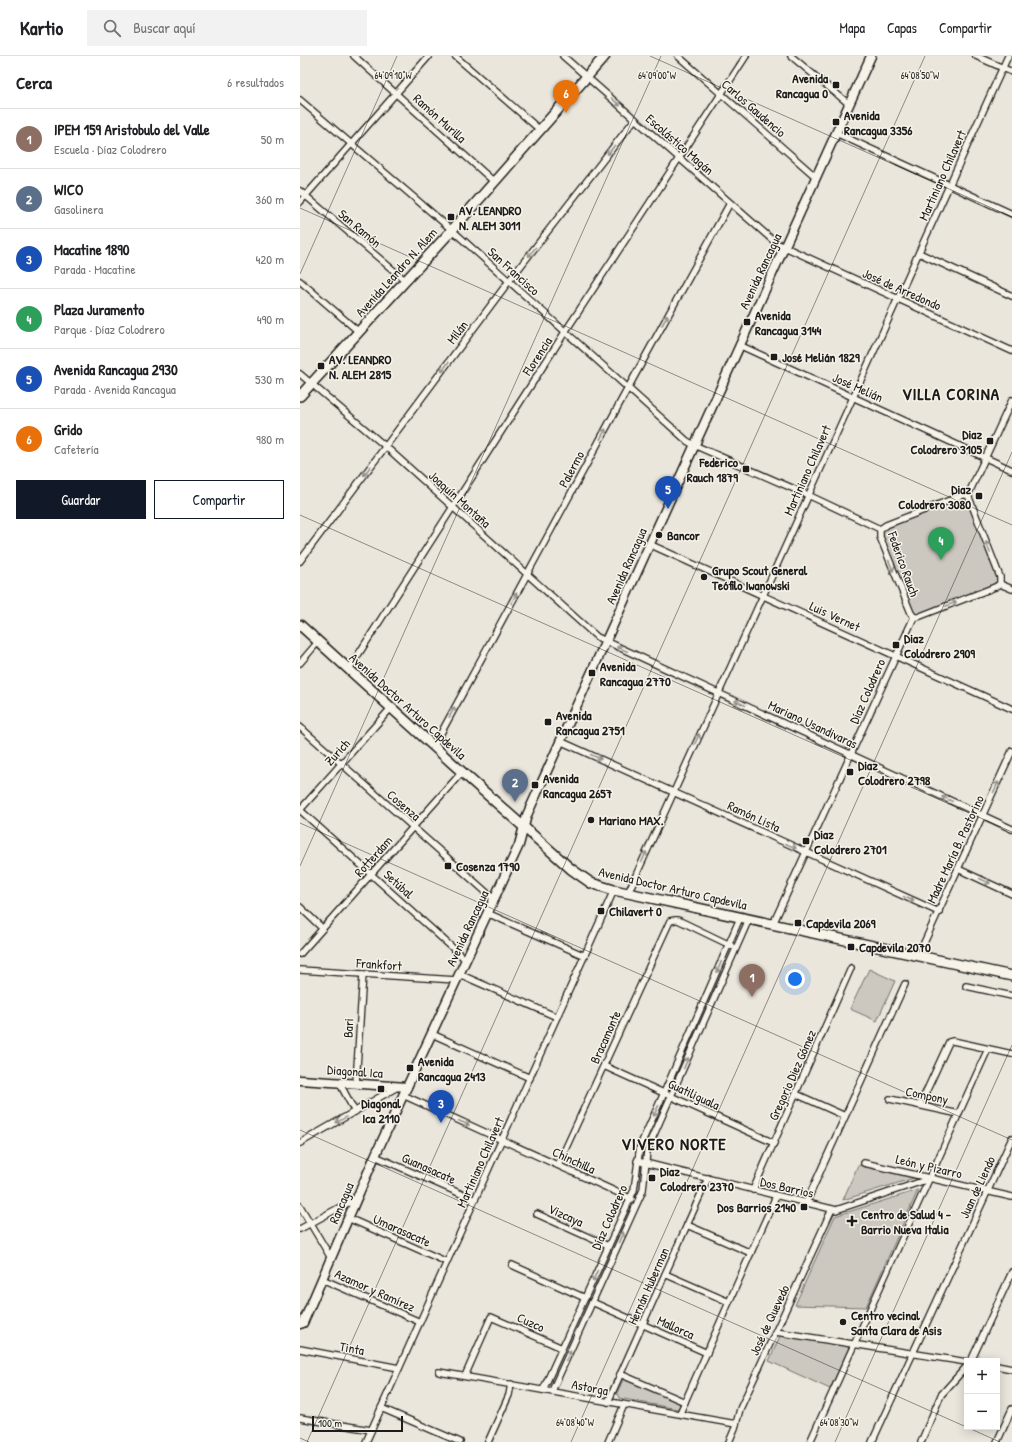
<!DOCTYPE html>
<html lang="es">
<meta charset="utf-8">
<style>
:root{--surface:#fff;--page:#f2f2f2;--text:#202124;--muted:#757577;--line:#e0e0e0;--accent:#111827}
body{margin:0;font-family:"Patrick Hand",sans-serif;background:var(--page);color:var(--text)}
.controls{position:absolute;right:12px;bottom:12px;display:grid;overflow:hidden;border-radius:0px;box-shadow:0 2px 10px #0003}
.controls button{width:36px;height:36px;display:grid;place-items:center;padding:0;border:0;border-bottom:1px solid var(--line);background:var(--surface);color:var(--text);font:20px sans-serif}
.scale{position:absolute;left:12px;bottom:10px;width:91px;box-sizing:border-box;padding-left:4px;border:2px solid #1c1c1c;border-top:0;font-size:11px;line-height:14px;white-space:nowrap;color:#1c1c1c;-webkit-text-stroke:3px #f7f3e8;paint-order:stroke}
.you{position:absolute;left:495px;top:923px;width:14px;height:14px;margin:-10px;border:3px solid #fff;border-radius:50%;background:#1a73e8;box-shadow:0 0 0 6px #1a73e833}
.badge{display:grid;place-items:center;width:26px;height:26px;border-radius:50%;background:var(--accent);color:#fff;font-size:13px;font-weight:700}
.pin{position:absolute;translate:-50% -33px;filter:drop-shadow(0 1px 2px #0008)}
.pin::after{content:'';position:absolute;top:21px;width:14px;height:12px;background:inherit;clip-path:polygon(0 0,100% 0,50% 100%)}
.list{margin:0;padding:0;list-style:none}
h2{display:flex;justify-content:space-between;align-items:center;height:52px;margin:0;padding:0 16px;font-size:17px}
h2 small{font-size:13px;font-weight:400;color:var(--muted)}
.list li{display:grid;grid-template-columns:26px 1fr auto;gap:12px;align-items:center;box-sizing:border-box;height:60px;padding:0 16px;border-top:1px solid var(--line)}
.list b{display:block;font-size:15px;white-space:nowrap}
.list p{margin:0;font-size:13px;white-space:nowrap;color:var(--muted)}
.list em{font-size:13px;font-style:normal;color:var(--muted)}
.actions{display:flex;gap:8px;padding:12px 16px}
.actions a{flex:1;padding:9px 0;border:1px solid var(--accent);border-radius:0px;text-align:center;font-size:14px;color:var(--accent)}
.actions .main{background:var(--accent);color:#fff}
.icon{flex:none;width:22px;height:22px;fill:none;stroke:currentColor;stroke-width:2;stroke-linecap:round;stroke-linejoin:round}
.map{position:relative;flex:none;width:712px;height:1386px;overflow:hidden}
header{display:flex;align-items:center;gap:24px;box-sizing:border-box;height:56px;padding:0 20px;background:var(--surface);border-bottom:1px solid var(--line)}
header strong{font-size:19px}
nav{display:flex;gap:22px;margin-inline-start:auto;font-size:14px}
.search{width:280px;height:36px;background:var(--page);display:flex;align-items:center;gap:10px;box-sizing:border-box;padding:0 14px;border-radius:0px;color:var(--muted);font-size:15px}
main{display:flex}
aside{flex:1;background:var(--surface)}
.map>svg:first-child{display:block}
</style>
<header>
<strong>Kartio</strong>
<div class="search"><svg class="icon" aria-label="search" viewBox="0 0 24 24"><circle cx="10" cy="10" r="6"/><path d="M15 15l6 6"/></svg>Buscar aquí</div>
<nav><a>Mapa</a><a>Capas</a><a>Compartir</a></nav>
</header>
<main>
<aside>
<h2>Cerca<small>6 resultados</small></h2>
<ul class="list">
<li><span class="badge" style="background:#8d6e63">1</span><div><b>IPEM 159 Aristobulo del Valle</b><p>Escuela · Díaz Colodrero</p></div><em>50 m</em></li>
<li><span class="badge" style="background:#5c6f8a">2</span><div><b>WICO</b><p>Gasolinera</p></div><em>360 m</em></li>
<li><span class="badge" style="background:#1a4fb4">3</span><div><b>Macatine 1890</b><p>Parada · Macatine</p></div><em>420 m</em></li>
<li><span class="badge" style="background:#2e9e5b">4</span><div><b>Plaza Juramento</b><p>Parque · Díaz Colodrero</p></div><em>490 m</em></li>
<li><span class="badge" style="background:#1a4fb4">5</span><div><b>Avenida Rancagua 2930</b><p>Parada · Avenida Rancagua</p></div><em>530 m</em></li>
<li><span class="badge" style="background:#e8710a">6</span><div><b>Grido</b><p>Cafetería</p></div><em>980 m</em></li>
</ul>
<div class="actions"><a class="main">Guardar</a><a>Compartir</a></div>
</aside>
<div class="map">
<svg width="712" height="1386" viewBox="0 0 712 1386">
<rect width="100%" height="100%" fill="#eae6dc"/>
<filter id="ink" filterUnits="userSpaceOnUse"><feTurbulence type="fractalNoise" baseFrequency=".025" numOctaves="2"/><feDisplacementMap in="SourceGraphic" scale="8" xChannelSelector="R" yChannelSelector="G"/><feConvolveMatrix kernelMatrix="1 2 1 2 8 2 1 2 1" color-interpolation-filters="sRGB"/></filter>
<g filter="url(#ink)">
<g fill="#ccc8c0" stroke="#74726e">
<path d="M668,439L700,528L618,561L611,557L580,473Z"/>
<path d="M569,913L595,925L577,965L550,953Z"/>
<path d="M558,1109L614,1122L543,1144Z"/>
<path d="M618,1134L566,1251L495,1249L535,1160Z"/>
<path d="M481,1278L550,1289L530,1333L469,1305Z"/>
<path d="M325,1323L379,1346L380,1350L377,1353L319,1342L317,1337L323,1324Z"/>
</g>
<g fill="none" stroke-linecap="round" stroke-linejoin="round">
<g stroke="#1c1c1c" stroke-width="8">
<g id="street">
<path d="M54,0L191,123L195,124"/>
<path d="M155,0L239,73"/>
<path d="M263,0L476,187L712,295"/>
<path d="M378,0L516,121"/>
<path d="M491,0L549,48"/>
<path d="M676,0L712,16"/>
<path d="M0,44L152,174L387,385L394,389L508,439L580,473"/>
<path d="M536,77L712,158"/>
<path d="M0,135L106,225"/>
<path d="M0,146L129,0"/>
<path d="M619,197L712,240"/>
<path d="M0,225L59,276"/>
<path d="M439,289L712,414"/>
<path d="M0,318L85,390L297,581L712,773"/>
<path d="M668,439L712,344"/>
<path d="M668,439L700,521V528"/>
<path d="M580,473L586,469L663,439H668"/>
<path d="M580,473V481L611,557L614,561"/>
<path d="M349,488L712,653"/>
<path d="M0,505L209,225L335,63"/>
<path d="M700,528L712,533"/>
<path d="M614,561H618L695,531L700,528"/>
<path d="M0,607L18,586"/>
<path d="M49,613L265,276L446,0"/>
<path d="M0,671L194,843"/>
<path d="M260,685L639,856"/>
<path d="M134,690L328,332L430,147"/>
<path d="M0,754L166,904"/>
<path d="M0,754L91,652"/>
<path d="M658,813L712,838"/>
<path d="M328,837L708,0"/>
<path d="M0,851L22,872"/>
<path d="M187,857L285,900"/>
<path d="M473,868L614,561"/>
<path d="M0,898L162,716"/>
<path d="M618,900L712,695"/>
<path d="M0,914L156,924"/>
<path d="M159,918L257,961"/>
<path d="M666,930L712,940"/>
<path d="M132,978L230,1022"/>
<path d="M304,1010L474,1087"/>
<path d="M39,1026L55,1056"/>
<path d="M56,1027L63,918"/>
<path d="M496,1038L545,1060"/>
<path d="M103,1039L332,1143"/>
<path d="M590,1043L659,1058"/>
<path d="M620,1049L649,986L653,985L712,998"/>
<path d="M0,1087L99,1030"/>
<path d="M75,1100L175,1144"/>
<path d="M337,1105L536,1154L629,1123"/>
<path d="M564,1107L712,1141"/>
<path d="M258,1109L370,865L375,864H378L432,890"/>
<path d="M453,1134L551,912"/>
<path d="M506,1147L605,928"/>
<path d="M0,1150L31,1202"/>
<path d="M237,1158L308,1190"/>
<path d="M48,1162L147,1206"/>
<path d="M387,1169L451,1197"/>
<path d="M0,1173L57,1142"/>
<path d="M212,1209L285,1242"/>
<path d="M365,1218L429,1246"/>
<path d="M22,1223L120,1266"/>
<path d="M292,1246L407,1297"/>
<path d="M476,1276L667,1306"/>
<path d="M0,1293L99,1312"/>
<path d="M671,1305L712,1216"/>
<path d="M697,1310L712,1313"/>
<path d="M139,1316L436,1368"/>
<path d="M320,1318L385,1346"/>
<path d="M165,1320L191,1261L262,1292"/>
<path d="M243,1334L334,1134L340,1090L364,1037L440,862"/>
<path d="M252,1335L343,1134L347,1095L349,1090L449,863"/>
<path d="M308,1346L408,1122"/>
<path d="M81,1352L160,1386"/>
<path d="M380,1357L476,1140"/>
<path d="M0,1362L71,1374"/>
<path d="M66,1386L314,834"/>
<path d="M188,1386L209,1339L211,1328"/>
<path d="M308,1386L324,1349"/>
<path d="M429,1386L435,1372L440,1353L532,1153"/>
<path d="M510,1386L688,993"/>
<path d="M572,1386L712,1082"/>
<path d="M621,1386L641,1339L667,1310"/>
<path d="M697,1386L712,1353"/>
</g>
</g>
<g stroke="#1c1c1c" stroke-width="11">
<g id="secondary">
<path d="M0,1024L107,1031"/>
<path d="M0,1268L3,1267L75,1100L219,789L227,759L571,0"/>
</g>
</g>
<g stroke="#1c1c1c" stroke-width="12">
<g id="primary">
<path d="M0,340L152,174L305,0"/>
<path d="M0,569L162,716L271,813L291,827L314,834L712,920"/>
</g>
</g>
<use href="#street" stroke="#f7f3e8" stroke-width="5.5"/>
<use href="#secondary" stroke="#f7f3e8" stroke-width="8"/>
<use href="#primary" stroke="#f7f3e8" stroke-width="9"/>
</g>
<defs><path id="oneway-shaft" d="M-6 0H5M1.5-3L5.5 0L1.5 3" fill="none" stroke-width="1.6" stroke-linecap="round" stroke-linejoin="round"/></defs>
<g stroke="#94928c">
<use href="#oneway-shaft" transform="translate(316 46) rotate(41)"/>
<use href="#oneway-shaft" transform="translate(311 94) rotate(128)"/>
<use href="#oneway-shaft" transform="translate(232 196) rotate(128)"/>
<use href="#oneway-shaft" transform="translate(365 264) rotate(-61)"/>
<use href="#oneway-shaft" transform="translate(145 311) rotate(127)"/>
<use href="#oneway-shaft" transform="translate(303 378) rotate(-62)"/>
<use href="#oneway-shaft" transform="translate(67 415) rotate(127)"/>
<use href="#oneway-shaft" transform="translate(688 491) rotate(-110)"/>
<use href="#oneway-shaft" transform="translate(591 510) rotate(68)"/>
<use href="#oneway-shaft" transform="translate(214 542) rotate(-62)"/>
<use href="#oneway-shaft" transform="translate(651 548) rotate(-21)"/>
<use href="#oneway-shaft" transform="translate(322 593) rotate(-156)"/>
<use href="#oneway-shaft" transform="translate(440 647) rotate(-155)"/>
<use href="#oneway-shaft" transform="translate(152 656) rotate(-62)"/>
<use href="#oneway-shaft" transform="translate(397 683) rotate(-66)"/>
<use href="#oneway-shaft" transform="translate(296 701) rotate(24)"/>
<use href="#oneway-shaft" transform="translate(696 731) rotate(-65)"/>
<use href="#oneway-shaft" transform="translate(647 743) rotate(-155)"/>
<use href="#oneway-shaft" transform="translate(491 790) rotate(25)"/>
<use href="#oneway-shaft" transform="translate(344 801) rotate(-66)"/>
<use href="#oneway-shaft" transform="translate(685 825) rotate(25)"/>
<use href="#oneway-shaft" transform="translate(609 843) rotate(24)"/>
<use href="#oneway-shaft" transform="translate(419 911) rotate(113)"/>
<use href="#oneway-shaft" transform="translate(386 1007) rotate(-67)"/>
<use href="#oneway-shaft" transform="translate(356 1055) rotate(115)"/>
<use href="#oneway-shaft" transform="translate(41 1064) rotate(151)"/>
<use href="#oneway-shaft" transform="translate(164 1067) rotate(24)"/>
<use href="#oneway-shaft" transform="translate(321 1181) rotate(-66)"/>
<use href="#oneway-shaft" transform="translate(295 1220) rotate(114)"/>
<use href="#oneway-shaft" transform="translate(268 1300) rotate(-66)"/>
</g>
</g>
<path fill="none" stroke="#1c1c1c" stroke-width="1" stroke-opacity="0.45" d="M350,0L712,161M0,152L712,469M0,218L97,0M0,459L712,776M0,767L712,1084M0,810L361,0M0,1074L700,1386M0,1382L9,1386M7,1386L625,0M271,1386L712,396M535,1386L712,989"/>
<g fill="#1c1c1c" stroke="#f7f3e8" stroke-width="1.5">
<rect x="532" y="25" width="8" height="8" rx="2"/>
<rect x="532" y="62" width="8" height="8" rx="2"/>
<rect x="147" y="157" width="8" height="8" rx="2"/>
<rect x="443" y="262" width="8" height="8" rx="2"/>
<rect x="470" y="297" width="8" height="8" rx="2"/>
<rect x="17" y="306" width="8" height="8" rx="2"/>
<rect x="686" y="381" width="8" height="8" rx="2"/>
<rect x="442" y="409" width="8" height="8" rx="2"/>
<rect x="675" y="436" width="8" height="8" rx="2"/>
<circle cx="359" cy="479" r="4"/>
<circle cx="404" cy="521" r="4"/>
<rect x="592" y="585" width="8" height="8" rx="2"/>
<rect x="288" y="613" width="8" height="8" rx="2"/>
<rect x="244" y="662" width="8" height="8" rx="2"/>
<rect x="546" y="712" width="8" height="8" rx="2"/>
<rect x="231" y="725" width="8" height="8" rx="2"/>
<circle cx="291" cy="764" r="4"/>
<rect x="502" y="781" width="8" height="8" rx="2"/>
<rect x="144" y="806" width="8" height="8" rx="2"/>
<rect x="297" y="851" width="8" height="8" rx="2"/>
<rect x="494" y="863" width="8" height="8" rx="2"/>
<rect x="547" y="887" width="8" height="8" rx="2"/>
<rect x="106" y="1008" width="8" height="8" rx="2"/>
<rect x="77" y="1029" width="8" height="8" rx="2"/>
<rect x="348" y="1118" width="8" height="8" rx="2"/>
<rect x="500" y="1147" width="8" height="8" rx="2"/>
<path d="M550 1159h4v4h4v4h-4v4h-4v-4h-4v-4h4z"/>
<circle cx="543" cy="1266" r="4"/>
</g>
<g text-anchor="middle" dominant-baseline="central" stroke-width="3" stroke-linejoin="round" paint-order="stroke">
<g font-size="13" font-weight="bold" fill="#1c1c1c" stroke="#f7f3e8" text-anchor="start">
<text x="528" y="22" text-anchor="end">Avenida<tspan x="528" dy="15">Rancagua 0</tspan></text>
<text x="544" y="59">Avenida<tspan x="544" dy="15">Rancagua 3356</tspan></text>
<text x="159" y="154">AV. LEANDRO<tspan x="159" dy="15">N. ALEM 3011</tspan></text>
<text x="455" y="259">Avenida<tspan x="455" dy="15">Rancagua 3144</tspan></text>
<text x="482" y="301">José Melián 1829</text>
<text x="29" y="303">AV. LEANDRO<tspan x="29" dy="15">N. ALEM 2815</tspan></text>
<text x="682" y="378" text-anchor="end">Diaz<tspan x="682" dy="15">Colodrero 3105</tspan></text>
<text x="438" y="406" text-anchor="end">Federico<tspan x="438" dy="15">Rauch 1879</tspan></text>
<text x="671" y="433" text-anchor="end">Diaz<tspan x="671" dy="15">Colodrero 3080</tspan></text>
<text x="367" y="479">Bancor</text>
<text x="412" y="514">Grupo Scout General<tspan x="412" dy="15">Teófilo Iwanowski</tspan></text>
<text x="604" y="582">Diaz<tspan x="604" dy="15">Colodrero 2909</tspan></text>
<text x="300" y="610">Avenida<tspan x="300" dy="15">Rancagua 2770</tspan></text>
<text x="256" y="659">Avenida<tspan x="256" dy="15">Rancagua 2751</tspan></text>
<text x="558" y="709">Diaz<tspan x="558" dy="15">Colodrero 2798</tspan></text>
<text x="243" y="722">Avenida<tspan x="243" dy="15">Rancagua 2657</tspan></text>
<text x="299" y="764">Mariano MAX.</text>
<text x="514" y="778">Diaz<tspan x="514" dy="15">Colodrero 2701</tspan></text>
<text x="156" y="810">Cosenza 1790</text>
<text x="309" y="855">Chilavert 0</text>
<text x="506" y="867">Capdevila 2069</text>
<text x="559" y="891">Capdevila 2070</text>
<text x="118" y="1005">Avenida<tspan x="118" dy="15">Rancagua 2413</tspan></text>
<text x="81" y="1047" text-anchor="middle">Diagonal<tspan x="81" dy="15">Ica 2110</tspan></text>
<text x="360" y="1115">Diaz<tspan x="360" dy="15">Colodrero 2370</tspan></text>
<text x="496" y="1151" text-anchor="end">Dos Barrios 2140</text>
<text x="561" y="1158">Centro de Salud 4 -<tspan x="561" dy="15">Barrio Nueva Italia</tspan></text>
<text x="551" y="1259">Centro vecinal<tspan x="551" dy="15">Santa Clara de Asis</tspan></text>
</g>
<g font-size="13" fill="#1c1c1c" stroke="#f7f3e8">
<text transform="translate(454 52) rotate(41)">Carlos Gaudencio</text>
<text transform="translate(140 62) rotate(42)">Ramón Murilla</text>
<text transform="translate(380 88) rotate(41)">Escolástico Magán</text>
<text transform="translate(642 119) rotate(-66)">Martiniano Chilavert</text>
<text transform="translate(60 172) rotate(40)">San Ramón</text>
<text transform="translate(214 215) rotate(42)">San Francisco</text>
<text transform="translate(460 215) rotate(-65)">Avenida Rancagua</text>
<text transform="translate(96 216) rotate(-48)">Avenida Leandro N. Alem</text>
<text transform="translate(602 233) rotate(24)">José de Arredondo</text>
<text transform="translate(157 276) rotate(-53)">Milán</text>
<text transform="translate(237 300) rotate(-57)">Florencia</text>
<text transform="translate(558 331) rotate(24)">José Melián</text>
<text transform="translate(271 413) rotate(-62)">Palermo</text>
<text transform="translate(507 414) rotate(-66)">Martiniano Chilavert</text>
<text transform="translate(160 443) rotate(42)">Joaquín Montaña</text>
<text transform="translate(604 508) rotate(70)">Federico Rauch</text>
<text transform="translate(326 510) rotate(-66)">Avenida Rancagua</text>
<text transform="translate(535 560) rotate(25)">Luis Vernet</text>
<text transform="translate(567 635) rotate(-66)">Díaz Colodrero</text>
<text transform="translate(108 650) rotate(42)">Avenida Doctor Arturo Capdevila</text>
<text transform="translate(513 668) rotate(25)">Mariano Usandivaras</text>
<text transform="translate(37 696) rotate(-48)">Zurich</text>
<text transform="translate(104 749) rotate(41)">Cosenza</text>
<text transform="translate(454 760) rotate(25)">Ramón Lista</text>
<text transform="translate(655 793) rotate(-65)">Madre María B. Pastorino</text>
<text transform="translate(73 800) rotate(-48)">Rotterdam</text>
<text transform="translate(99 828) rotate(42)">Setúbal</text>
<text transform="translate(373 832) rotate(13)">Avenida Doctor Arturo Capdevila</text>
<text transform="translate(167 872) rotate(-65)">Avenida Rancagua</text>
<text transform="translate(79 908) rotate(4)">Frankfort</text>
<text transform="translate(48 972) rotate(-87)">Bari</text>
<text transform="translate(305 981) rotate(-66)">Bracamonte</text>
<text transform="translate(55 1015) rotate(4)">Diagonal Ica</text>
<text transform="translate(492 1019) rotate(-66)">Gregorio Diez Gómez</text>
<text transform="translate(394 1038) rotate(25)">Guatiliguala</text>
<text transform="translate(627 1039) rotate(12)">Compony</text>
<text transform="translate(274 1104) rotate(25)">Chinchilla</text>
<text transform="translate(180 1106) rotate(-66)">Martiniano Chilavert</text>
<text transform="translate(629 1110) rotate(13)">León y Pizarro</text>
<text transform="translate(129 1112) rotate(24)">Guanasacate</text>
<text transform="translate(487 1131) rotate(13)">Dos Barrios</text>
<text transform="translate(677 1131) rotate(-65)">Juan de Liendo</text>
<text transform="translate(41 1147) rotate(-67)">Rancagua</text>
<text transform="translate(266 1159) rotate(24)">Vizcaya</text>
<text transform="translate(309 1161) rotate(-66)">Díaz Colodrero</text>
<text transform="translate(102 1174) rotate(24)">Umarasacate</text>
<text transform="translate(348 1230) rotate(-66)">Hernán Huberman</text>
<text transform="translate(75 1234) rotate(24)">Azamor y Ramírez</text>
<text transform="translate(469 1264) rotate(-65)">José de Quevedo</text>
<text transform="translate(231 1266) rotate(24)">Cuzco</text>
<text transform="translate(376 1271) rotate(24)">Mallorca</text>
<text transform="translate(52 1292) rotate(10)">Tinta</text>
<text transform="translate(290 1331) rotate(11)">Astorga</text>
</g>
<g font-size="17" font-weight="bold" letter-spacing="1" fill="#1c1c1c" stroke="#f7f3e8">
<text x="651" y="337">VILLA CORINA</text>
<text x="374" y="1087">VIVERO NORTE</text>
</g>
</g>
<g font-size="10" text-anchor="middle" fill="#1c1c1c" stroke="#f7f3e8" stroke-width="3" stroke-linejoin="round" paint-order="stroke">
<text x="93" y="23">64°09'10"W</text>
<text x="357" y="23">64°09'00"W</text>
<text x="620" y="23">64°08'50"W</text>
<text x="275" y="1370">64°08'40"W</text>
<text x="539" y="1370">64°08'30"W</text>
</g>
</svg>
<div class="controls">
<button>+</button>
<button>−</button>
</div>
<div class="scale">100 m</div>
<div class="you"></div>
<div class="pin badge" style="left:452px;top:941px;background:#8d6e63">1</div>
<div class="pin badge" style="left:215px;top:746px;background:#5c6f8a">2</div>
<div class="pin badge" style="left:141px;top:1067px;background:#1a4fb4">3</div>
<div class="pin badge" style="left:641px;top:504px;background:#2e9e5b">4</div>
<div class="pin badge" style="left:368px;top:453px;background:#1a4fb4">5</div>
<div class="pin badge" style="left:266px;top:57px;background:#e8710a">6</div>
</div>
</main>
